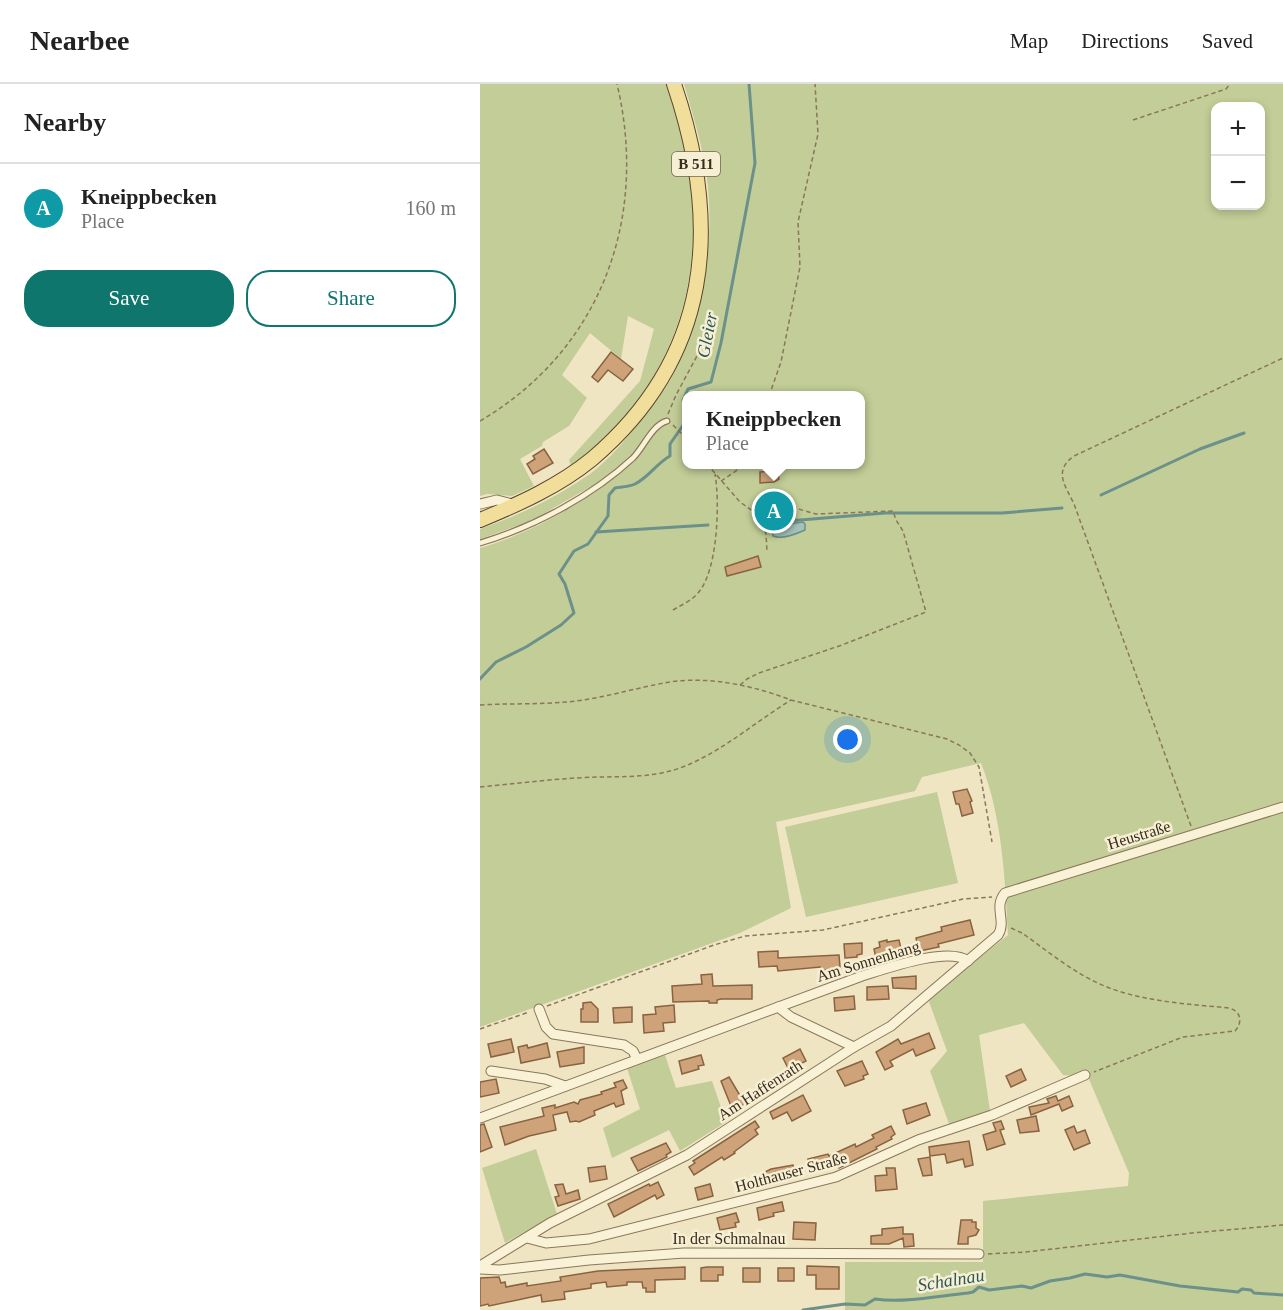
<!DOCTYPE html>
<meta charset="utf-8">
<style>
:root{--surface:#fff;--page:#f6f6f6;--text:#222;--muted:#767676;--line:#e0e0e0;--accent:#0f766e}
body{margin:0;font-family:"Times New Roman",serif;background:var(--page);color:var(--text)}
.controls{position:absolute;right:18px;top:18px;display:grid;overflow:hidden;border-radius:12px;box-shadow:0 3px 9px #0003}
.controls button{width:54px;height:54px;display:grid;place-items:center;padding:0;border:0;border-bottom:2px solid var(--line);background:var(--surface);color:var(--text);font:30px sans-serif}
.you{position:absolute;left:368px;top:656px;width:21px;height:21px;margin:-15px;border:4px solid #fff;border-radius:50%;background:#1a73e8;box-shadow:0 0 0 9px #1a73e833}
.badge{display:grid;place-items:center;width:39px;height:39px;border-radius:50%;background:var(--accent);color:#fff;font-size:20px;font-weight:700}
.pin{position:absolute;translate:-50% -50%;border:3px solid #fff;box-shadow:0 2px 6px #0006}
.popup{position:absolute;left:202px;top:307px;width:183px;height:78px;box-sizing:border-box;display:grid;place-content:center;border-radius:12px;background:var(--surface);filter:drop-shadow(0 2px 4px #0005);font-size:20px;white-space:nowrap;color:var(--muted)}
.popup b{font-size:22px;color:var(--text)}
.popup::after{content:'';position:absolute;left:50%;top:100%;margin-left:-12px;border:12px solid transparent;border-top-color:var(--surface)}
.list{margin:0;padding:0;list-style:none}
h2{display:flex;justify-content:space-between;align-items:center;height:78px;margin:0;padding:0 24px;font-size:26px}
h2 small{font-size:20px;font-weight:400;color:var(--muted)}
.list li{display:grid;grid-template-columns:39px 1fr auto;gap:18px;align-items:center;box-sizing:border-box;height:90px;padding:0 24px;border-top:2px solid var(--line)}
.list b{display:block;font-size:22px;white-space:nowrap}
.list p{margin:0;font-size:20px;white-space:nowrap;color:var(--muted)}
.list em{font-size:20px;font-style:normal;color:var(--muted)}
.actions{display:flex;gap:12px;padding:18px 24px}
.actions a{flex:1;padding:14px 0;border:2px solid var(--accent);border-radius:24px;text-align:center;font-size:21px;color:var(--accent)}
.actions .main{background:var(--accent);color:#fff}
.map{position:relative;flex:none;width:803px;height:1226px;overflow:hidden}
header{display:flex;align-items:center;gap:36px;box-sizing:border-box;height:84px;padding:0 30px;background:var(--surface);border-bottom:2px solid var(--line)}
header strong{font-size:28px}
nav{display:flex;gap:33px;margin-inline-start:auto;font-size:21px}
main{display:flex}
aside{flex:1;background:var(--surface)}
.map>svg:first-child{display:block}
</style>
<header>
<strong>Nearbee</strong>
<nav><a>Map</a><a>Directions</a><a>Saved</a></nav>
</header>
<main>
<aside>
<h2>Nearby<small></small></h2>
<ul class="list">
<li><span class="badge" style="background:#0f9aa8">A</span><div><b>Kneippbecken</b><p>Place</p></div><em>160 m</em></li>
</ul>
<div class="actions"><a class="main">Save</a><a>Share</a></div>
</aside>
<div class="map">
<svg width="803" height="1226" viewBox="0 0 803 1226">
<rect width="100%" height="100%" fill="#efe5c3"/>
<g fill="#c2cd97" fill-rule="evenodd">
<path d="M0,0H186C227,113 227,232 148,329C132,349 110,366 91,382L89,376L160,297L174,245L148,232L141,275L110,249L82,291L107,314L89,342L63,358L62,362L40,375L54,402L32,412L7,410L0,412Z"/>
<path d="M204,0H803V1226H365V1178H503V1117L648,1102L649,1089L608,993L583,991L544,939L499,951L510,1027L469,1040L450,987L467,967L448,915L528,851C525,793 522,732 501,679L442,693L435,707L296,738L311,824L260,849L0,943V464C41,452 82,431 116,407L110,403L51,437L0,455V445C38,432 77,413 110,390C130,375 148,353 163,333C172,320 185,307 192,293C221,239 232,176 229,116C227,76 215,38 204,0ZM736,22H780V122H736ZM207,312H381V380H207Z"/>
<path d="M457,708L478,799L326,833L305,743Z"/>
<path d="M185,971L196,1004L232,997L246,1038L200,1067L189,1046L132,1074L123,1044L160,1025L147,984Z"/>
<path d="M56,1065L77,1130L25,1159L2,1084Z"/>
</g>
<path fill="#a6c2bc" stroke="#6c908a" stroke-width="1.5" d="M323,438L325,440V446C316,450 302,456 293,452L292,444L294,442Z"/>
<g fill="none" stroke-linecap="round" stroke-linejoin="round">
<g stroke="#6c908a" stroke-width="3">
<path d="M621,411L720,365L764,349"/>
<path d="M296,438L405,429H522L582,424"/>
<path d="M116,448L228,441"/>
<path d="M0,595L16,578L46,563L81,541L94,529L85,500L79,490L94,467L108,460L128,432L129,411L135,404C141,403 149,403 155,400C169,393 177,379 190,372V360L206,337L203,316L208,305L231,298L241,259L275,79L269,0"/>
<path d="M323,1226L365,1220L385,1221L395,1215C425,1219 457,1212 488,1209L493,1208L499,1203L509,1206L542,1202L551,1204L570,1197L590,1194L605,1190L627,1193L640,1191L700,1202L758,1208L762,1205L771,1206L774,1209L803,1211"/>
</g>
</g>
<g fill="#cea379" stroke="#89633f" stroke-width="1.5">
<path d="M131,268L153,285L143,297L128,286L118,298L112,293Z"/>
<path d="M64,365L73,379L53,390L47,380L55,375L53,372Z"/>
<path d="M294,387L298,389L299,395L294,398L280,399V388Z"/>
<path d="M278,472L281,483L247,492L245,483Z"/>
<path d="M487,705L492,717L490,718L493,729L482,732L479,720H476L473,708Z"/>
<path d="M490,836L494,851L458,860L459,863L439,867L436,854L462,847L461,843Z"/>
<path d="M407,856V858L419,856L422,869L396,874L394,865L400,863L399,858Z"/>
<path d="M382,859V870L377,871V873L365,874L364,860Z"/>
<path d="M298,867V874L359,871L360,883L340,887V883L298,887L297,882L279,883L278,868Z"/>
<path d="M232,890L233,902L272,901V915H241L237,916V919H229V917L193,918L192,902L222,900L221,891Z"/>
<path d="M436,892V905L413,904L412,894Z"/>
<path d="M408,902L409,915L387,916V903Z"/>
<path d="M374,912L375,925L355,927L354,914Z"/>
<path d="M111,918L118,925V938H101V925H103V919Z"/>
<path d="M194,921L195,938L183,939L184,947L164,949L163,931L176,930L175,923Z"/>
<path d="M152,923V938L134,939L133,924Z"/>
<path d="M449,949L455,964L436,972L433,965L410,977L413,982L405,986L396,968L418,955L421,960Z"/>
<path d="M31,955L34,968L11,973L8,960Z"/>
<path d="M67,959L70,973L41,979L38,963L47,961L48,964Z"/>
<path d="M104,963V979L80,983L77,968Z"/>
<path d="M320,965L326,977L309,986L303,974Z"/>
<path d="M221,971L224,981L218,982L219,985L202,990L199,977Z"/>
<path d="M382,977L388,990L383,992L384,995L365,1002L357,987Z"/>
<path d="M541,985L546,996L531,1003L526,992Z"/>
<path d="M249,993L265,1020L253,1027L241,997Z"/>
<path d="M16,995L19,1009L0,1013V998Z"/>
<path d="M143,996L147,1004L141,1007L144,1020L136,1023L134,1019L114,1027L115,1031L99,1038L96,1037L90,1038L87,1028L73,1031L76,1046L49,1052L25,1061L20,1043L64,1032L62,1024L75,1021V1024L94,1018L98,1020L100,1016L122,1010L121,1008L136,1003L134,999Z"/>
<path d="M323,1011L331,1027L312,1037L307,1028L293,1035L290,1028Z"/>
<path d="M576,1012L578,1017L589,1012L593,1022L582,1027L579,1020L551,1031L549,1023L569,1019L567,1015Z"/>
<path d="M446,1019L450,1031L427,1040L423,1026Z"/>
<path d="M556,1032L559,1047L540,1049L537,1036Z"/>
<path d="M275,1037L279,1043L275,1046L278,1050L254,1068L255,1069L244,1076L242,1073L214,1091L209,1083L215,1079L213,1077Z"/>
<path d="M521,1037L524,1045L520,1046L525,1060L507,1066L503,1051L516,1047L513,1039Z"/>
<path d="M4,1040L12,1063L0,1068V1041Z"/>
<path d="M411,1042L415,1050L411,1053L412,1055L396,1063L397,1065L359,1084L357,1080L331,1086L328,1075L348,1070L349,1072L375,1060L376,1063L394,1054L392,1051Z"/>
<path d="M594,1042L597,1049L605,1046L610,1059L594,1066L585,1046Z"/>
<path d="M489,1057L493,1081L485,1083L483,1075L467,1079L465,1070L450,1072L449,1063Z"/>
<path d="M186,1059L191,1068L186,1071L187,1073L158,1087L151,1074Z"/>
<path d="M450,1073L452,1091L443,1092L438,1075Z"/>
<path d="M313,1081L316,1092L282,1103L278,1094L284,1091L283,1089L291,1085Z"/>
<path d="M125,1082L127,1095L110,1098L108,1084Z"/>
<path d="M406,1084H415L417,1105L396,1107L395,1092L407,1091Z"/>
<path d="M178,1098L184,1111L177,1115L175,1111L134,1133L128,1120L169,1100L170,1102Z"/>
<path d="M83,1100L86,1110L98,1106L100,1115L78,1122L75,1113L79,1112L75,1101Z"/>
<path d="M230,1100L233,1112L218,1116L215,1104Z"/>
<path d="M302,1118L304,1127L293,1129L294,1132L279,1136L277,1124Z"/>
<path d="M256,1129L259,1138L255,1139L256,1143L240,1146L237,1134Z"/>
<path d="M481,1136H492V1138H496V1144L499,1146L496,1151L488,1153V1160H478Z"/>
<path d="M314,1138L336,1139L335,1156L313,1155Z"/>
<path d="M423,1143V1150H433L434,1162L424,1163L423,1154L409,1160H391V1152L402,1151V1145Z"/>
<path d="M327,1182L359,1183V1205H336V1191H327Z"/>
<path d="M205,1183V1195L175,1196V1208H166V1204H163L162,1198H147V1201L127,1203L126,1198L111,1200V1204L84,1208L85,1215L62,1218L61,1211L9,1222L8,1220L0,1222V1194L19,1193L21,1199L25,1198L26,1203L47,1199V1202L81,1197L80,1193L118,1187Z"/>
<path d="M227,1183H243V1191H238V1197H221V1184Z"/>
<rect x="263" y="1184" width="17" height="14"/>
<rect x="298" y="1184" width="16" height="13"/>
</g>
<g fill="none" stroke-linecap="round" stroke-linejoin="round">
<g stroke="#8a775a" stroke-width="7">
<path id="service" d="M0,459C54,443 112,412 153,374C164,363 172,341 187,337"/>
</g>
<g stroke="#8a775a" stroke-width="11">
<g id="minor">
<path d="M0,420L17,416L36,421"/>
<path d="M298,923L311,933L374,963"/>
<path d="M59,925L66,943L73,950L144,961L153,967L157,975"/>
<path d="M11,987L65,995L85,1002"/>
<path d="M0,1034L382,892C405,885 468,862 488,877"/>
<path d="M47,1154L66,1159L109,1155L356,1093L438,1056L512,1031L605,991"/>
<path d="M0,1182L70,1139L207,1071L374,963L411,942L518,851C527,837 513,823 525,809L803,723"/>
<path d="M0,1185L20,1186L109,1176L204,1169L499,1170"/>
</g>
</g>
<g stroke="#57452e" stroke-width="16">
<path id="primary" d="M0,436C39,420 79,402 112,375C232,273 242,142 194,0"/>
</g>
<g stroke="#8a775a" stroke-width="1.5" stroke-dasharray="4.5 3" stroke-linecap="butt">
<path d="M653,36L746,5L750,0"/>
<path d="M289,312L301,278L320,183L318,138L338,50L335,0"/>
<path d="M188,330L196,311L225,257"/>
<path d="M0,337C121,266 169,134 137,0"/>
<path d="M193,341L207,355"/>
<path d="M227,380L260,418L280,432L286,450L287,467"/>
<path d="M241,397L256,387L260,380"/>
<path d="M193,526C201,521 211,517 217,510C238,489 240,418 235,390"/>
<path d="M260,601L267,595L279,589L362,561L446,528L423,447L416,436L413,427L336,430L301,420L283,421L271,426"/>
<path d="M0,621C32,619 64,621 96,617C128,613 159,603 190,598C231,592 274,602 311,616L467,655L479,661L490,669L499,683L512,758"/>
<path d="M0,703C32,700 64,696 96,694C136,691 172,697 210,680C246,664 277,637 311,616"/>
<path d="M711,742L594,420C585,401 573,387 594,372L803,274"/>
<path d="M531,844L542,849C569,868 596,891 627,903C665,918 709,920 749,924C761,927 763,938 755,947L703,953L614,988"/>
<path d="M67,922L234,861L265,852L343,846L483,815L512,813"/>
<path d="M0,945L49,928"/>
<path d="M508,1170L546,1168L712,1149L803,1141"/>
</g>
<use href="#service" stroke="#f9f2d7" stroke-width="4.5"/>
<use href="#minor" stroke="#f9f2d7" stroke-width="9"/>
<use href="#primary" stroke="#f2de9b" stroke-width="14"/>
</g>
<g text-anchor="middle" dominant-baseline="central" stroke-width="5" stroke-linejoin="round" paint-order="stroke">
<rect fill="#f6efd3" stroke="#726754" stroke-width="1.5" x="192" y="68" width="48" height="24" rx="4.5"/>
<g font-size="15" font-weight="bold" fill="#392d1e">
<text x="216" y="80">B 511</text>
</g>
<g font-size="16" fill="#392d1e" stroke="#f6efd3">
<text transform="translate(659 751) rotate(-17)">Heustraße</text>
<text transform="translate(388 877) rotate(-17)">Am Sonnenhang</text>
<text transform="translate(280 1006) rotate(-33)">Am Haffenrath</text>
<text transform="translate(311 1088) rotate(-15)">Holthauser Straße</text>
<text x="249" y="1154">In der Schmalnau</text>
</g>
<g font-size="18" font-style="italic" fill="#2d5859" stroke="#f6efd3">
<text transform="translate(227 251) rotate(-79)">Gleier</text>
<text transform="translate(471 1196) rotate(-9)">Schalnau</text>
</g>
</g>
</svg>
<div class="controls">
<button>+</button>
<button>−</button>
</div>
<div class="you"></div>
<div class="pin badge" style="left:294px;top:427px;background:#0f9aa8">A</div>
<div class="popup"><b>Kneippbecken</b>Place</div>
</div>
</main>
